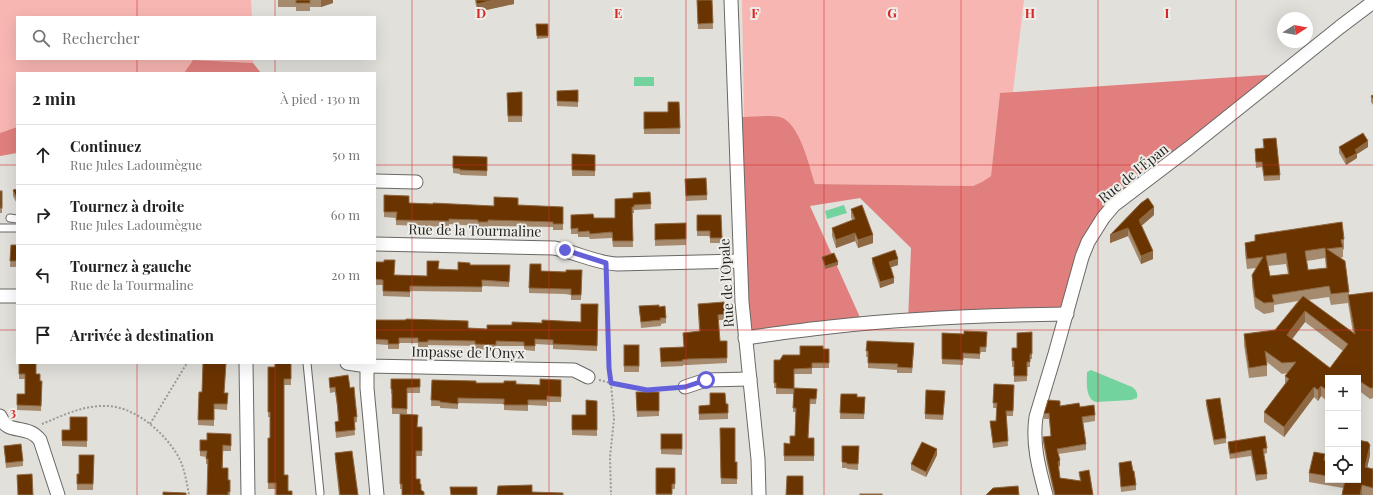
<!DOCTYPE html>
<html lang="fr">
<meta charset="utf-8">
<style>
:root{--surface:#fff;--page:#f2f2f2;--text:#222;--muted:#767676;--line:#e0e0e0}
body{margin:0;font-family:"Playfair Display",serif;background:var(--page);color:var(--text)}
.controls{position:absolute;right:12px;bottom:12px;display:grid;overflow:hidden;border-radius:0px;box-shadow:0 4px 16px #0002}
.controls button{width:36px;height:36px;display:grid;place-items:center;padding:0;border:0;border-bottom:1px solid var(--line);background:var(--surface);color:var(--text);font:20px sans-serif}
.compass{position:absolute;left:1277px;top:12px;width:36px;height:36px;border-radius:50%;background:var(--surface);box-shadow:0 4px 16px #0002;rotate:79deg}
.stop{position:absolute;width:12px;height:12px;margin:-9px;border:3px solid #6460d9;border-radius:50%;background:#fff}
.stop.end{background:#6460d9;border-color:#fff;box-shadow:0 1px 4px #0008}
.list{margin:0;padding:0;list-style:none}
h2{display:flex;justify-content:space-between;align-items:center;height:52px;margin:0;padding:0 16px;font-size:17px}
h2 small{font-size:13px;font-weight:400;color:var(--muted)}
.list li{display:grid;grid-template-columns:26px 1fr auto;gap:12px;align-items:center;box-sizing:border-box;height:60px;padding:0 16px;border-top:1px solid var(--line)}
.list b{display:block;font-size:15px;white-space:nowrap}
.list p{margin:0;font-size:13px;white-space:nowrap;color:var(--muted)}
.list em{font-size:13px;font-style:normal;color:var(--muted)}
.icon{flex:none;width:22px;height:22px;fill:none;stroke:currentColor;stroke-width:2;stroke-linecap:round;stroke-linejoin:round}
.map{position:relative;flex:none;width:1373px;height:495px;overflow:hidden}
.search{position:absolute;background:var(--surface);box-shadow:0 4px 16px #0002;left:16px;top:16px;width:360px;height:44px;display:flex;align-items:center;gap:10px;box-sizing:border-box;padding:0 14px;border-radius:0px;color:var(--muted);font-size:15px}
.panel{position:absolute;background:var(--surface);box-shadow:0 4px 16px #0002;left:16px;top:72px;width:360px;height:292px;border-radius:0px}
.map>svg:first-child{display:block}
</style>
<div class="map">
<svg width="1373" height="495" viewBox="0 0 1373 495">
<rect width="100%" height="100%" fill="#e1e0db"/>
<g fill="#f7b6b2">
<path d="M0,0H251L252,17H17V59H253V63L193,60L184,73H17V127L0,133Z"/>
<path d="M742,0H1024L1013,92L1000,94L991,176L982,182L973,186L815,184L797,133L779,117H744Z"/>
</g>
<g fill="#e07f7d">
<path d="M193,60L253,63L261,73H184Z"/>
<path d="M1281,74L1189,148L1096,229L1067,314L908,321L911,248L860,198L810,206L863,324L745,338L736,117C748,117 769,115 780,117C800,123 809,166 815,184L973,186L982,182L991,176L1000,93Z"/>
<path d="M17,127V153L0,156V133Z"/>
</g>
<g fill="#72d39e">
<rect x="634" y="77" width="20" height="9"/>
<path d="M844,205L847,213L827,219L825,211Z"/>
<path d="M1091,370L1132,387C1136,390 1138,392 1137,398L1131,400L1096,402C1085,399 1087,381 1087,372Z"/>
</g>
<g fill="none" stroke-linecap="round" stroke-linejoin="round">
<g stroke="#6a6865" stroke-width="9">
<g id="service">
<path d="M10,218L17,219"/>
<path d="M0,228H17"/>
<path d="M307,363L320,493"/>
</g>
</g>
<g stroke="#6a6865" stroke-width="15">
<g id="minor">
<path d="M731,0L742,302L758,459L759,495"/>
<path d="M375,181L416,182"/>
<path d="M375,244L554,248C576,252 595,263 617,264L740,261"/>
<path d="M0,296H17"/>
<path d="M745,338C773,334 801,330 830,327C908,318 988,315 1067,314"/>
<path d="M246,363L248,495"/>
<path d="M347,363L367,366L574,370L588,377"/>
<path d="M367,366V388L377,495"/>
<path d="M685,387L706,380L750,379"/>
<path d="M0,416C7,436 27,423 40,440L58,495"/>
<path d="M1046,495C1039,469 1032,444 1036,417L1055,354L1082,257L1088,242L1103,218L1114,205L1189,148L1340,27L1373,2"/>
</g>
</g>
<g stroke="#9a9a96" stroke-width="2" stroke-dasharray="2 2" stroke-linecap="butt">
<path d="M607,275L609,368L611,383L647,390L673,388"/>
<path d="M599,380L611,383L614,419L610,457L611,495"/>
<path d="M42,424C62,416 83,405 106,406C136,406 169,436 181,462C185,472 187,484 189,495"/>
<path d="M150,424L187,363"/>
</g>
<use href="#service" stroke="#fff" stroke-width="7"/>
<use href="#minor" stroke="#fff" stroke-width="13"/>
</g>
<g fill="#a68a6e" fill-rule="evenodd">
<path d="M278,0H333V3L321,7H310V11H296V7H278Z"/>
<path d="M475,0H514V4L477,12Z"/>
<path d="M697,0H712L713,29H698Z"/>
<path d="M536,24H548V38L537,39Z"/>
<path d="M578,90V107L557,106V91Z"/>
<path d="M522,92V122H508L507,93Z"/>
<path d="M1373,95V105L1371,102V96Z"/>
<path d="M679,102L680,134H644V112H668Z"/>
<path d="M1263,139L1280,175V180L1264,181L1262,167L1256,168L1255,149L1264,148Z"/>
<path d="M1339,147H1368L1357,154V158L1346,165L1339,153Z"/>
<path d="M572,154L595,155V176H572Z"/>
<path d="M453,156L487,157V176L460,175V174L453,173Z"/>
<path d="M685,179L707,195V200L686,201Z"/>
<path d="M17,189V204L13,196V190Z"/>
<rect x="0" y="191" width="2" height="22"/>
<path d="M650,192L651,209L634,210V213H632L633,247H613L612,238L590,239L589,237H578V234H571V215L594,218H615L633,198Z"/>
<path d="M384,195L409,203L494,206L518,205L563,207V230H553V227L488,226V228L478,227V226L449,224V227L396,225V218L384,217Z"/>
<path d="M851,209L873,243L858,248L855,241L836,248L832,236V228L852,220L851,217Z"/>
<path d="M697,215H721L722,243H710V236H697Z"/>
<path d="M1154,215L1141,226L1153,259L1141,264L1128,236L1110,243V235Z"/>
<path d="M686,223V245L655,246V224Z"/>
<path d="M1255,235L1344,239V249L1343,250V257L1340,258L1349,292V295L1373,292V398L1370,399L1358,390V378H1328V402L1321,396L1318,401L1314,397L1284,437L1264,422V412L1285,384V376L1288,373L1282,374L1267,362V376L1249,378L1244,345V334L1275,330L1298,301L1274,305V312L1264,314L1255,308L1252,285V275L1256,268L1247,269L1245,253V243L1255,241ZM1325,258L1326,268L1308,270L1307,261ZM1286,264L1288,274L1270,276L1268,266ZM1329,297L1331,305L1348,303L1353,333L1308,300ZM1305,322L1343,351L1330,368L1292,339Z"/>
<path d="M11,245H17V267H10Z"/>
<path d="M822,257L838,265L825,269L822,260Z"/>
<path d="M872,258L898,265L890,267L894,283L880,288L872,263Z"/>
<path d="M375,262L394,275L427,276L438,269L458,270L470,265H510L509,287L482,286V292L410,291V297L383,296V285H375Z"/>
<path d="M530,264L541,271L566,272L582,270L581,300H571V295L565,294L529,293Z"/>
<path d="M598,304L597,351L553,349V345L535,344V351L524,350V346H496V350L475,349V346L428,345V347H418V343H399V349H388V345L375,344V320L468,328L487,329L542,323L581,322Z"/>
<path d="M698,304L725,314V320H718L720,341H727V363L688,365H683V366L661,367L660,348L683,347L699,331Z"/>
<path d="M639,306L659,307L666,318V323L661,324V326L641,328Z"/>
<path d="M987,332L986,352H980V359L963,358V365L942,364V333L964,334Z"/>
<path d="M1032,332V359H1030V367H1027V381L1014,382V367H1012V348H1017Z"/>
<path d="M867,341L914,349L912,373H897V370L868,368V357H866Z"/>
<rect x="624" y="345" width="15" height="27"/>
<path d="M823,349H829V368H812V374H794V392L817,389L816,404H810L808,438H814V461H784V443L790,444L795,436L796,412H793L794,394H776V388H774V360H780Z"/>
<path d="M19,363L36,374L40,381H42L41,411L17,410V394H25V379H19Z"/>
<path d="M203,363H226L224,393H228L227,410L214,409V426L198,425L199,392H202Z"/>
<path d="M291,363V385H284V475L288,491L292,495L276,489H268V438H270V417H268V367H275Z"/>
<path d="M329,378L350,388L357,417V422L354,423L355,435L336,438L335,422L338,421L337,406L335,392L330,393Z"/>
<path d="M391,379H420V393H407V414H392V394H391Z"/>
<path d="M432,380L476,383L540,385L561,380V402H547V406L528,405V411L504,410V404L458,403V409L440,408V406H431Z"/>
<path d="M994,384L1014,385L1013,416H1006L1008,446L993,448L990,421H996L997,408H993Z"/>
<path d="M636,392H659V416L637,417Z"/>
<path d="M841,394L857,397H865L864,419H840Z"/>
<path d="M945,397L943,420L925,419V414Z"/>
<path d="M1206,400L1226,438V443L1214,445L1206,405Z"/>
<path d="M597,401V436L572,435V415H586Z"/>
<path d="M728,404V419L699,420V406Z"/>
<path d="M1060,406L1080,407L1095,415V421L1083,423L1086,444V450L1058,454L1060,466L1058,467L1060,478L1080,481L1079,472L1093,495H1054L1047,464L1043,442V437L1051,436L1049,419H1044V414Z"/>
<path d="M400,414L417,427H422V456H416L402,489H400Z"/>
<path d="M87,417V447L62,446V430H70Z"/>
<path d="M720,428L735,462H737V484H721Z"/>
<path d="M231,434V451H223V468L228,480H230V495H207L208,464H206V457L200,456V440H207Z"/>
<path d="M661,434H682V455L661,454Z"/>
<path d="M1228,442L1267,448V453L1264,454L1267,474V479L1256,481L1251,456L1230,459L1228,448Z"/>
<path d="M4,446L23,461V466L6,468Z"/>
<path d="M842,446H859L858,470L847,469V468H842Z"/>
<path d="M335,453L358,495H339L335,458Z"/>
<path d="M94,455L93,490H77V474H79Z"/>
<path d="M937,455L926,477L911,470V464Z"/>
<path d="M1370,455L1367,468L1373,469V495H1342L1343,488L1309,482V473L1325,461H1328V480H1358Z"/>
<path d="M1119,463L1133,471L1136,485V490L1121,492Z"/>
<path d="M656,468H675V489H672V495H656Z"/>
</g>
<g fill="#8e6842">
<path d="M321,0H333V3L321,7Z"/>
<path d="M494,0H514V4L477,12V4Z"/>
<path d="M1368,141V147L1357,154V158L1346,165V159L1355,150Z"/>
<path d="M1154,207V215L1139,228V220Z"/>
<path d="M1128,228V236L1110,243V235Z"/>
<path d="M855,233V241L836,248V240Z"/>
<path d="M873,235V243L858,248V240Z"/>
<path d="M1153,251V259L1141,264V256Z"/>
<path d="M898,259V265L889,268V262Z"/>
<path d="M838,262V265L825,269V266Z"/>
<path d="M894,278V283L880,288V282Z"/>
<path d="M1305,311V322L1287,346V335Z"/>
<path d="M1321,386V396L1318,401V390Z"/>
<path d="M1314,387V397L1284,437V427Z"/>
<path d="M1370,445V455L1365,477V467Z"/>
<path d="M937,449V455L926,477V472Z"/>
<path d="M1060,460V466L1058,467V462Z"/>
<path d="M1362,485V495H1360Z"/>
</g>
<g fill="#6a3400" stroke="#8e6842" fill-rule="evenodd">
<rect x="296" y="0" width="14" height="3"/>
<path d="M476,0H494L477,4Z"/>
<path d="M697,0H712L713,23L698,24Z"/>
<path d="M536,24H548V36H537Z"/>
<path d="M578,90V102L557,101V91Z"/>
<path d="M522,92V116H508L507,93Z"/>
<path d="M1373,95V99L1371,96Z"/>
<path d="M668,102H679L680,128L644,129V112H668Z"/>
<path d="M1363,133L1368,141L1355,150L1357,153L1346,159L1339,147Z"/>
<path d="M1276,138L1280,175L1264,176L1262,162H1256L1255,149L1264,148L1263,139Z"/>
<path d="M572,154L595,155V171L572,170Z"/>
<path d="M453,156L487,157V171L460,170V169L453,168Z"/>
<path d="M706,178L707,195L686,196L685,179Z"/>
<path d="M17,189V199L13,190Z"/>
<rect x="0" y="191" width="2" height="17"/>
<path d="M650,192L651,204L634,205V207H632L633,241H613L612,232L590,234L589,231L578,232V228L571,229V215L593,214L594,218H615V199L633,198V193Z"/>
<path d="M384,195L409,196V203L433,204V203L494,206V197L518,198V205L563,207V224H553V222L488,220V222H478V220L449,219V221L396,220L397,212H384Z"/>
<path d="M1148,198L1154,207L1139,220L1153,251L1141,256L1128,228L1110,235L1141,203Z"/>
<path d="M862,205L873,235L858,240L855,233L836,240L832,228L855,219L851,209Z"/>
<path d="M697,215H721L722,238H710V231H697Z"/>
<path d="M1342,222L1344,239L1341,240L1343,247L1327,249L1345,261L1349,292L1331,294L1329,286L1272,295L1274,302L1264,303L1255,297L1252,275L1263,257L1247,259L1245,243L1255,241V235ZM1325,248L1327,268L1308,270L1305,251ZM1286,253L1289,274L1270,276L1266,256Z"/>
<path d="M686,223V239L655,240V224Z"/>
<path d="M11,245H17V261H10Z"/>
<path d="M895,250L898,259L889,262L894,278L880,282L872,258Z"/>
<path d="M834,253L838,262L825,266L822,257Z"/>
<path d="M384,260H395L394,275L427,276V261H439L438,269L458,270V262L470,263V265H510L509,282L482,280V287L410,286V292L383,291V280L375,279V262H384Z"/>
<path d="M530,264H541V271L566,272V270H582L581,295H571V289H565L529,288Z"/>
<path d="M1373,292V388H1370L1358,380V378H1328V391L1321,386L1318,390L1314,387L1284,427L1264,412L1289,379L1285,376L1296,362L1282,363L1265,351L1267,365L1249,368L1244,334L1275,330L1303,296L1355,334L1348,295ZM1305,311L1348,344L1330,368L1287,335Z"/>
<path d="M724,302L725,314L718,315L720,341H727V358L688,359L682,360L683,361L661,362L660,348L684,347L683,333L700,331L698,304Z"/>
<path d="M581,304H598L597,346L553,344V340L535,339V346H524V342L496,341V345L475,344V341L428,340V342H418V338H399V344H388V340L375,339V320H406V319L468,321V328L487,329V325H512V322L542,323V320L581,322Z"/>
<path d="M659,305V307L665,306L666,318H660L661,320L641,322L639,306Z"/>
<path d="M964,331L987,332L986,347H980V354L963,353V360L942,359V333L964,334Z"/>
<path d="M1032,332V354H1030V362H1027V376H1014V361H1012V348H1017V333Z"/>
<path d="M867,341L914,343L912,368L897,367L898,364L868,363V351H866Z"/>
<rect x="624" y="345" width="15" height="21"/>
<path d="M800,346H823V349H829V363H812V368L794,369V389L776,388V383H774V360H780L783,355H800Z"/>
<path d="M19,363H36V374H40V381H42L41,406L17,405V394H25V374H19Z"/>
<path d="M203,363H226L224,393H228L227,404H214V420H198L199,392H202Z"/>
<path d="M275,363H291V379H284V475H288V491H292V495H276V483H268V438H270V412H268V367H275Z"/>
<path d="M348,375L350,388L354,387L355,398L357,417H354L355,430L336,432L335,422L339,421L337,401L335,387L330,388L329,378Z"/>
<path d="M391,379H420V387L407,388V409L392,408V389H391Z"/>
<path d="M540,379L561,380V397L547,396V400H528V405H504V399L458,398V404L440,402V401L431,400L432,380L476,381V383H504V381H516V384L540,385Z"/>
<path d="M994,384L1014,385L1013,411H1006L1008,441L993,443L990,421H996L997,403H993Z"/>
<path d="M794,388L817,389L816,399H810L808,438H814V456H784V443L790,444V436H795L796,408H793Z"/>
<path d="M926,390L945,391L943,415L925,414Z"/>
<path d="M636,392H659V411H637Z"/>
<path d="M710,393H725L726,404H728V413L699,414V406L710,405Z"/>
<path d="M841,394H857V397H865L864,414L840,413Z"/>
<path d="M1220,398L1226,438L1214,440L1206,400Z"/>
<path d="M586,400L597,401V430H572V415H586Z"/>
<path d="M1048,400L1060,401V406L1079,403L1080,407L1094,405L1095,415L1082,417L1086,444L1057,449L1060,460L1058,462L1060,478L1081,481L1079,472L1089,470L1093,495H1055L1047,459L1043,437L1051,436L1049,413L1044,414Z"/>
<path d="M400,414L418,415L417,427H422V451H416V479H420V484H421V490L424,492V495H402V484H400Z"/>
<path d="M70,417H87V441H62V430H70Z"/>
<path d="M720,428H735V462H737V479L721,478Z"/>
<path d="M207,433L231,434V446L223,445L222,468H228V480H230V492H228V495H207L208,459H206L207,451H200V440H207Z"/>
<rect x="661" y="434" width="21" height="15"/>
<path d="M1265,436L1267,448L1263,449L1267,474L1256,475L1251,450L1230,454L1228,442Z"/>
<path d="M1358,440L1368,442L1370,445L1365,467L1373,469V488L1362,485L1360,495H1342L1345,480H1358Z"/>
<path d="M922,442L937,449L926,472L911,464Z"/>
<path d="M21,444L23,461L6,463L4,446Z"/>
<path d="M842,446H859L858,464H847V463L842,462Z"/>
<path d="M352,451L358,495H340L335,453Z"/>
<path d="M1314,452L1325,454L1324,460L1328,461V476L1309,473Z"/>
<path d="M79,455H94L93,484H77V474H79Z"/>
<path d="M1131,461L1133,471H1134L1136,485L1121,487L1119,463Z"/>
<path d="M656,468H675V484H672V494H656Z"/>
<path d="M32,474L33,495H18L17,475Z"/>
<path d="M787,476H803V495H786Z"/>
<path d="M532,485V492L563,493V495H497L498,486Z"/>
<path d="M1018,486L1019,495H986L993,488Z"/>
<path d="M450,487H477V495H451Z"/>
<path d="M163,492L186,493V495H163Z"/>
<rect x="860" y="494" width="22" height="1"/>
</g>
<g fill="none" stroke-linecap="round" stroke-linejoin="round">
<path stroke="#6460d9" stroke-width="5" d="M565,250L606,263L609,368L611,383L647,390L685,387L706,380"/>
</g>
<path fill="none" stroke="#d62828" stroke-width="1" stroke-opacity="0.55" d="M137,0V17M275,0V17M412,0V495M549,0V495M686,0V495M824,0V495M961,0V495M1098,0V495M1236,0V495M137,59V73M275,59V73M0,165H17M375,165H1373M0,330H17M375,330H1373M137,363V495M275,363V495"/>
<g text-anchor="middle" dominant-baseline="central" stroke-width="4" stroke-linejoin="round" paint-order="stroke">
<g font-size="14" fill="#252523" stroke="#efede8">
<text transform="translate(1133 173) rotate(-39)">Rue de l'Épan</text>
<text transform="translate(475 230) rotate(1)">Rue de la Tourmaline</text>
<text transform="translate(726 283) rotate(-93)">Rue de l'Opale</text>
<text transform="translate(468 352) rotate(1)">Impasse de l'Onyx</text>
</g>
</g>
<g font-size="13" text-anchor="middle" font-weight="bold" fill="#d62828" stroke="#efede8" stroke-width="4" stroke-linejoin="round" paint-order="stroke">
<text x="481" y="18">D</text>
<text x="618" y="18">E</text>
<text x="755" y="18">F</text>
<text x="892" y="18">G</text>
<text x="1030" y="18">H</text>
<text x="1167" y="18">I</text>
<text x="13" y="417">3</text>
</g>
</svg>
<div class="controls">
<button>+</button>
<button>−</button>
<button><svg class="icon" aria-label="locate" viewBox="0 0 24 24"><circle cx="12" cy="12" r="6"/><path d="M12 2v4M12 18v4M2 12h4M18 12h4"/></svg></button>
</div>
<svg class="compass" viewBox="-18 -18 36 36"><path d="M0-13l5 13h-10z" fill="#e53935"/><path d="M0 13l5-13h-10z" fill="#767676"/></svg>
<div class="stop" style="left:706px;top:380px"></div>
<div class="stop end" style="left:565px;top:250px"></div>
<div class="search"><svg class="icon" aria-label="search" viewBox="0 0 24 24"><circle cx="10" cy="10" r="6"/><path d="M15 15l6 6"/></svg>Rechercher</div>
<section class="panel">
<h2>2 min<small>À pied · 130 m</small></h2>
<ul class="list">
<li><svg class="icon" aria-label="ahead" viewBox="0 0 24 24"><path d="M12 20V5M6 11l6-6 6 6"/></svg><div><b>Continuez</b><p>Rue Jules Ladoumègue</p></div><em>50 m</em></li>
<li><svg class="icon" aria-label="right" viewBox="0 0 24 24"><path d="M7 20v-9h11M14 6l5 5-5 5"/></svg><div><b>Tournez à droite</b><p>Rue Jules Ladoumègue</p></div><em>60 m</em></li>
<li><svg class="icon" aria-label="left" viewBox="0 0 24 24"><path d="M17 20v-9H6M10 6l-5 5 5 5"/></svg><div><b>Tournez à gauche</b><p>Rue de la Tourmaline</p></div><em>20 m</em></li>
<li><svg class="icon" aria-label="arrive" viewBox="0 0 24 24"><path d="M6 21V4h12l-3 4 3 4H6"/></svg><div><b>Arrivée à destination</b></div></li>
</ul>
</section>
</div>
